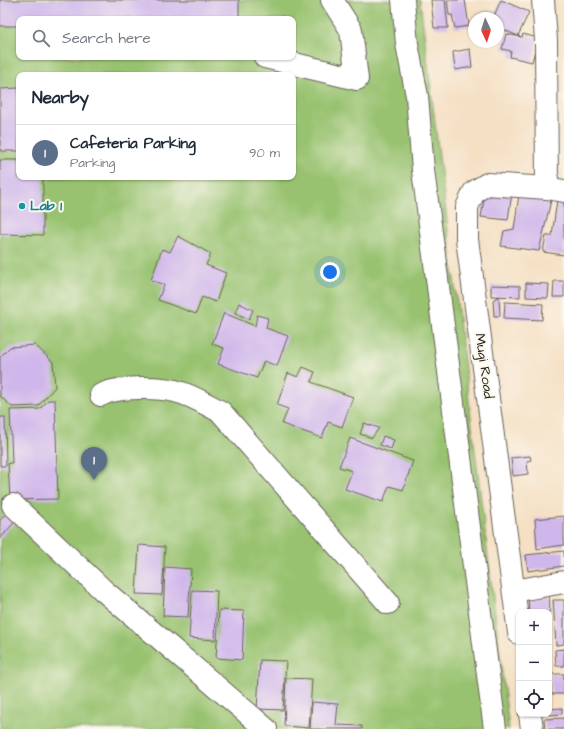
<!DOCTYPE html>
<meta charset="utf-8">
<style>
:root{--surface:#fff;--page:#f6f6f7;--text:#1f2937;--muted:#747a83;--line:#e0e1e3;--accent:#ea580c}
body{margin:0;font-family:"Architects Daughter",sans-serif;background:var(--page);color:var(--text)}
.controls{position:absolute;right:12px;bottom:12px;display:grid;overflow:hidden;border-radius:8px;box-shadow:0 1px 3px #0004}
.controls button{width:36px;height:36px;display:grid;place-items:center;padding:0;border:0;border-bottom:1px solid var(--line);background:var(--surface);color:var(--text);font:20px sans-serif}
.compass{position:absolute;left:468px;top:12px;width:36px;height:36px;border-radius:50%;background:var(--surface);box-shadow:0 1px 3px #0004;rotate:176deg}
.you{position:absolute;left:330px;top:272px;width:14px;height:14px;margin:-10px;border:3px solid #fff;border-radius:50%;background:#1a73e8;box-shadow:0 0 0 6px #1a73e833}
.badge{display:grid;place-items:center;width:26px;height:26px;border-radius:50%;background:var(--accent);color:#fff;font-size:13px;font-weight:700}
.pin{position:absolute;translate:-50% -33px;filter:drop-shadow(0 1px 2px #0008)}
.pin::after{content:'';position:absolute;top:21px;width:14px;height:12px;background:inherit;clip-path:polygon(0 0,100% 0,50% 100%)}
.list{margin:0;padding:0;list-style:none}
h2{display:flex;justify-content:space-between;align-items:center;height:52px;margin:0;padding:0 16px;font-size:17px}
h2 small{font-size:13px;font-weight:400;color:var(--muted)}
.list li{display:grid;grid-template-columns:26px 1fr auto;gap:12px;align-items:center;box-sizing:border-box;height:56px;padding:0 16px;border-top:1px solid var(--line)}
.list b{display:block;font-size:15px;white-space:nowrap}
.list p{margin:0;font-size:13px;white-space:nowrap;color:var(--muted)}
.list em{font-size:13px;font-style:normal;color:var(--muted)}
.icon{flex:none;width:22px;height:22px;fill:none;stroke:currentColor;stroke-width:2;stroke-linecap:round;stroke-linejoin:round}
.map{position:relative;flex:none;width:564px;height:729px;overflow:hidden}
.search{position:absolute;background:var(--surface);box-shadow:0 1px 3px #0004;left:16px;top:16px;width:280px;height:44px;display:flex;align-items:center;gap:10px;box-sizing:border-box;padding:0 14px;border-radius:8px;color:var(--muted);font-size:15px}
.panel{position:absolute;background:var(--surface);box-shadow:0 1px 3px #0004;left:16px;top:72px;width:280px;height:108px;border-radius:8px}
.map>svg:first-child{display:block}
</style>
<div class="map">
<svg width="564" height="729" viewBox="0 0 564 729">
<rect width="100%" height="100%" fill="#fbf7ec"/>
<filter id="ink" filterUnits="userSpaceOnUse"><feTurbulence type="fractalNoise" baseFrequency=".025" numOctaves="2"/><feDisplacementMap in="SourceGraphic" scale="8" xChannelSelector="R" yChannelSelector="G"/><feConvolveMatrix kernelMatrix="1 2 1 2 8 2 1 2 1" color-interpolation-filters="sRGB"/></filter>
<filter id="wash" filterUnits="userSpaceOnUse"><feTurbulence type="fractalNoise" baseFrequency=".012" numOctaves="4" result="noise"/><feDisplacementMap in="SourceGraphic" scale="16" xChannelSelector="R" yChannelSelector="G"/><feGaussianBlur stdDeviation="0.9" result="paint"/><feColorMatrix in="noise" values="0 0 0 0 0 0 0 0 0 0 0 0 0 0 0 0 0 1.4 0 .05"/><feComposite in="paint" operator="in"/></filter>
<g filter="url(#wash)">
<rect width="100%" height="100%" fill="#f5e0c4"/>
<path fill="#98c26f" stroke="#5a6f46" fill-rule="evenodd" d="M0,0H420L509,729H0ZM19,19H293V57H19ZM19,75H293V177H19Z"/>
<g id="blocks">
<g fill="#d0b7eb">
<path d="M0,0H239V19H19V26H0Z"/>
<path d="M431,0H445L448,28H434Z"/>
<path d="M447,0H465L469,26L455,28L452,15H449Z"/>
<path d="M501,0L529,12L518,36L498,27V18H493Z"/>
<path d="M506,34L522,37L523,34L538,38L532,62L510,57L511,51L502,49Z"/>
<path d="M470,49L472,67L455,70L453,52Z"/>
<path d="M19,88V151H0V89Z"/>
<path d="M0,160H19V177H43V235L0,234Z"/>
<path d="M486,188L512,192L508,220L481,217Z"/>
<path d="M558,193L564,194V255L543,252L546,236H552Z"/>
<path d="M519,195L552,196L539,251L501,246L504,231L514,229Z"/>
<path d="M178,236L211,254L206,265L226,273L216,302L202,297L196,314L158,300L164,285L151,280L162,249L170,252Z"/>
<path d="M554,281H564V297H553Z"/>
<path d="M526,283L549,284L548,298L526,297Z"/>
<path d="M491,285L520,286V297L491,296Z"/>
<path d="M499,296L500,316H494L493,300Z"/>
<path d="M505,302L543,304L542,320L504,318Z"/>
<path d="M239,303L253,310L249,319L235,313Z"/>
<path d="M224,313L255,326L257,315L268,318L266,328L288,336L277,366L264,361L257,378L218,364L224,348L212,344Z"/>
<path d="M35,345L53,362L55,387L38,406L12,407L0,396V357L10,347Z"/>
<path d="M303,367L315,372L311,382L353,397L342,427L328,422L322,438L282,424L288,409L277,405L288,373L298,377Z"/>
<path d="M48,400H55L58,499L10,500L8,463H12L10,410L40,409Z"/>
<path d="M0,417H5L6,466H0Z"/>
<path d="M364,423L379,428L372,438L360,434Z"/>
<path d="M383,436L394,440L391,449L380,445Z"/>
<path d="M350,438L413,461L403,490L389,486L383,502L345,489L352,471L339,467Z"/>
<path d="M530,456L531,460L527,461L528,474L513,476L511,458Z"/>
<path d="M8,511L17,519L0,539V520Z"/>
<path d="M564,516V545L537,549L535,519Z"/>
<path d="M139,545L165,547L162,595L136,594Z"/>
<path d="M564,551V566L528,571L526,555Z"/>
<path d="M165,567L191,569L188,617L163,616Z"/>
<path d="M192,590L217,591L215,640L189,638Z"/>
<path d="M549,594L550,612H529L528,596Z"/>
<path d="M553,600H564V644L556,645Z"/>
<path d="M219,610L244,611L242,660L216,658Z"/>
<path d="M564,649V666H556L555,650Z"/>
<path d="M260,660L286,661L283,710L257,709Z"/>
<rect x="551" y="674" width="13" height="20"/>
<path d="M286,678L312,679L309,728L284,726Z"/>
<path d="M312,702L338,704L336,725L362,726V729H310Z"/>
<path d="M562,708V714L549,715V709Z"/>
<path d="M564,718V729H545L544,719Z"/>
</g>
</g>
</g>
<g filter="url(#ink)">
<use href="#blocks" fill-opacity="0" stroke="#686157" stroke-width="1"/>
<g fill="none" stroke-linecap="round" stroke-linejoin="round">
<g stroke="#686157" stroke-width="24">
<g id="minor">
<path d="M403,0L407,44L417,96L423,170L495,729"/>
<path d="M543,0L546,40L547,188"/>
<path d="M265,57L357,79L351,30L332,0"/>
<path d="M101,395C118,386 157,387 175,391C192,395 206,404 221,412L388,603"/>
<path d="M13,505L103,590L266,729"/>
<path d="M514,591L564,582"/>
<path d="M519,633L467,239V207L474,192L487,184L547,188L564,191"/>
<path d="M530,714L532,729"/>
</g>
</g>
<use href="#minor" stroke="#fff" stroke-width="22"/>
</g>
</g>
<circle fill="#0f9aa8" stroke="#fbf7ec" stroke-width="1.5" cx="22" cy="206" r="4"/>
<g text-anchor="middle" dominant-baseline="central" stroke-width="4" stroke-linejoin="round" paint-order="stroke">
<g font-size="14" font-weight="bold" fill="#0d838f" stroke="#fbf7ec" text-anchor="start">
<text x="30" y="206">Lab 1</text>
</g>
<g font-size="14" fill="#1c1c1c" stroke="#fbf7ec">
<text transform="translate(484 366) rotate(82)">Mugi Road</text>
</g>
</g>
</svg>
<div class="controls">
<button>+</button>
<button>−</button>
<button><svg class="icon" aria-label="locate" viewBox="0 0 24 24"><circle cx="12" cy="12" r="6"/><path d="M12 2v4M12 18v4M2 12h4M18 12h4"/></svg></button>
</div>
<svg class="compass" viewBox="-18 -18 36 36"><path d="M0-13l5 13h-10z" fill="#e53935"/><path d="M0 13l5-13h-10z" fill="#747a83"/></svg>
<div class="you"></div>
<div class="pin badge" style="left:94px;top:480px;background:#5c6f8a">1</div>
<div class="search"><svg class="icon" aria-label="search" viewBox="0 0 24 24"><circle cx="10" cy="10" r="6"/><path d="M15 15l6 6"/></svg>Search here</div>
<section class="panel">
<h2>Nearby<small></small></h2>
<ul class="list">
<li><span class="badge" style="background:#5c6f8a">1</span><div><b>Cafeteria Parking</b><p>Parking</p></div><em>90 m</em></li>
</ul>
</section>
</div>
